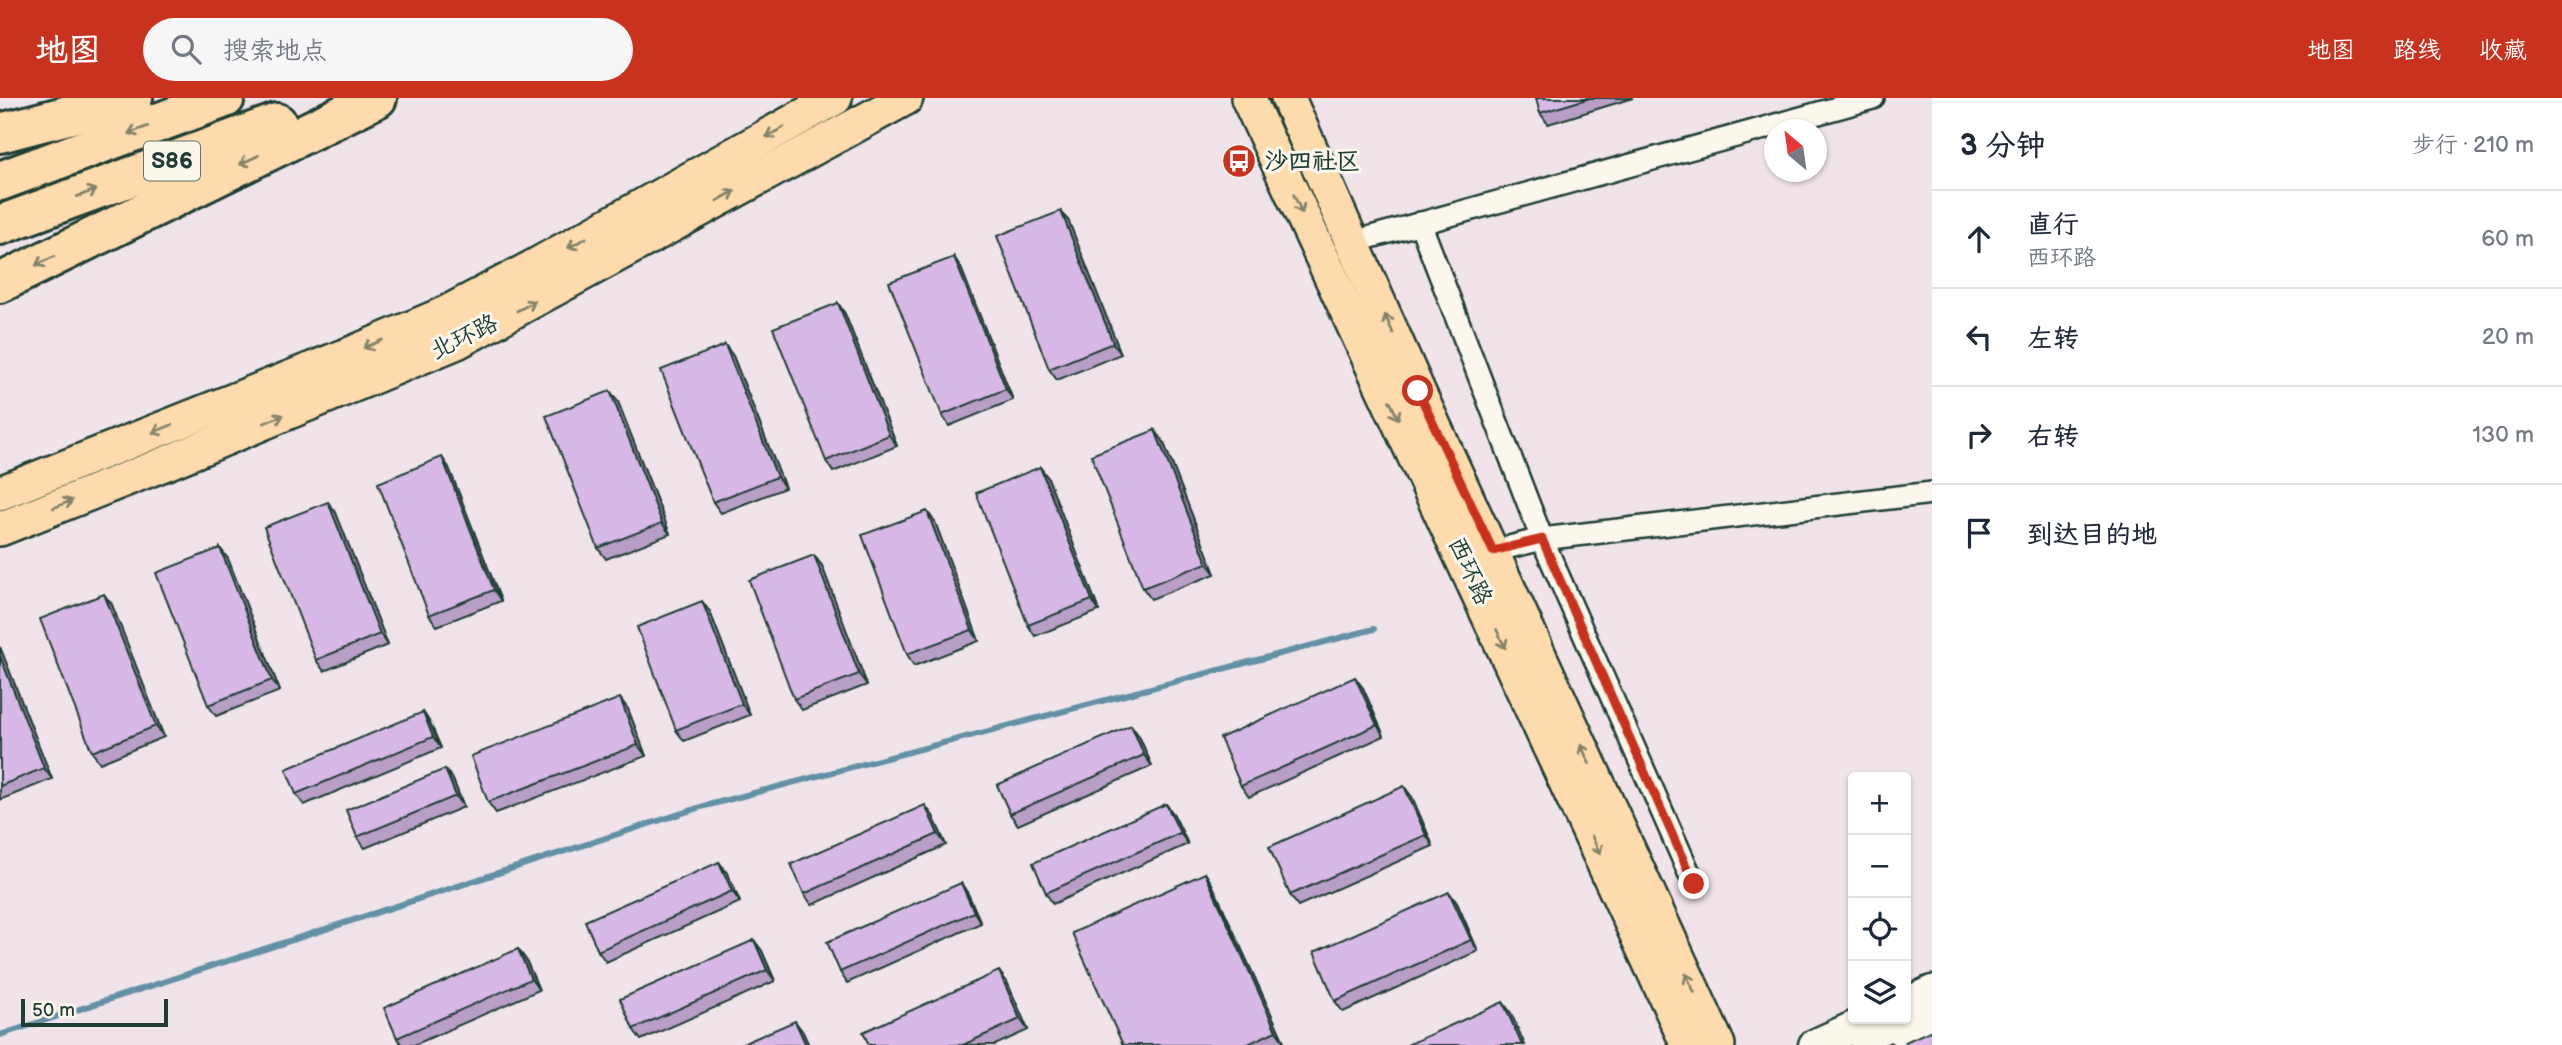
<!DOCTYPE html>
<html lang="zh">
<meta charset="utf-8">
<style>
:root{--surface:#fff;--page:#f6f6f7;--text:#1f2937;--muted:#747a83;--line:#e0e1e3;--accent:#c8321e}
body{margin:0;font-family:"Balsamiq Sans","LXGW WenKai TC",sans-serif;background:var(--page);color:var(--text)}
.controls{position:absolute;right:21px;bottom:21px;display:grid;overflow:hidden;border-radius:7px;box-shadow:0 2px 5px #0004}
.controls button{width:63px;height:63px;display:grid;place-items:center;padding:0;border:0;border-bottom:2px solid var(--line);background:var(--surface);color:var(--text);font:35px sans-serif}
.compass{position:absolute;left:1764px;top:21px;width:63px;height:63px;border-radius:50%;background:var(--surface);box-shadow:0 2px 5px #0004;rotate:331deg}
.scale{position:absolute;left:21px;bottom:18px;width:147px;box-sizing:border-box;padding-left:7px;border:4px solid #1f3d34;border-top:0;font-size:19px;line-height:24px;white-space:nowrap;color:#1f3d34;-webkit-text-stroke:5px #fbf7ec;paint-order:stroke}
.stop{position:absolute;width:21px;height:21px;margin:-16px;border:5px solid #c8321e;border-radius:50%;background:#fff}
.stop.end{background:#c8321e;border-color:#fff;box-shadow:0 2px 7px #0008}
.list{margin:0;padding:0;list-style:none}
h2{display:flex;justify-content:space-between;align-items:center;height:91px;margin:0;padding:0 28px;font-size:30px}
h2 small{font-size:23px;font-weight:400;color:var(--muted)}
.list li{display:grid;grid-template-columns:46px 1fr auto;gap:21px;align-items:center;box-sizing:border-box;height:98px;padding:0 28px;border-top:2px solid var(--line)}
.list b{display:block;font-size:26px;white-space:nowrap}
.list p{margin:0;font-size:23px;white-space:nowrap;color:var(--muted)}
.list em{font-size:23px;font-style:normal;color:var(--muted)}
.icon{flex:none;width:38px;height:38px;fill:none;stroke:currentColor;stroke-width:2;stroke-linecap:round;stroke-linejoin:round}
.map{position:relative;flex:none;width:1932px;height:947px;overflow:hidden}
header{display:flex;align-items:center;gap:42px;box-sizing:border-box;height:98px;padding:0 35px;background:var(--accent);color:#fff}
header strong{font-size:33px}
nav{display:flex;gap:38px;margin-inline-start:auto;font-size:24px}
.search{width:490px;height:63px;background:var(--page);display:flex;align-items:center;gap:18px;box-sizing:border-box;padding:0 24px;border-radius:38px;color:var(--muted);font-size:26px}
main{display:flex}
aside{flex:1;background:var(--surface)}
.map>svg:first-child{display:block}
</style>
<header>
<strong>地图</strong>
<div class="search"><svg class="icon" aria-label="search" viewBox="0 0 24 24"><circle cx="10" cy="10" r="6"/><path d="M15 15l6 6"/></svg>搜索地点</div>
<nav><a>地图</a><a>路线</a><a>收藏</a></nav>
</header>
<main>
<div class="map">
<svg width="1932" height="947" viewBox="0 0 1932 947">
<rect width="100%" height="100%" fill="#f0e4ea"/>
<filter id="ink" filterUnits="userSpaceOnUse"><feTurbulence type="fractalNoise" baseFrequency=".0143" numOctaves="2"/><feDisplacementMap in="SourceGraphic" scale="14" xChannelSelector="R" yChannelSelector="G"/><feConvolveMatrix kernelMatrix="1 2 1 2 8 2 1 2 1" color-interpolation-filters="sRGB"/></filter>
<g filter="url(#ink)">
<g fill="none" stroke-linecap="round" stroke-linejoin="round">
<path stroke="#6290a4" stroke-width="6" d="M0,937L701,709L1374,531"/>
<g stroke="#1f3d34" stroke-width="26">
<g id="street">
<path d="M1420,125L1542,441L1694,786"/>
<path d="M1353,144L1873,0"/>
<path d="M1493,453L1542,441L1932,395"/>
</g>
</g>
<g stroke="#1f3d34" stroke-width="35">
<g id="secondary">
<path d="M1906,905L1932,893"/>
<path d="M1814,947L1871,921"/>
<path d="M1866,947L1932,917"/>
</g>
</g>
<g stroke="#1f3d34" stroke-width="38">
<g id="primary">
<path d="M1248,0L1688,947"/>
<path d="M1288,0L1418,293L1718,947"/>
<path d="M0,395L355,254L444,216L533,169L835,0"/>
<path d="M0,431L169,364L457,244L906,0"/>
</g>
</g>
<g stroke="#1f3d34" stroke-width="44">
<g id="highway">
<path d="M0,35L133,0"/>
<path d="M0,83L225,0"/>
<path d="M0,127L277,25"/>
<path d="M0,185L377,0"/>
</g>
</g>
<use href="#street" stroke="#fbf7ec" stroke-width="21"/>
<use href="#secondary" stroke="#fbf7ec" stroke-width="30"/>
<use href="#primary" stroke="#fedbac" stroke-width="33"/>
<use href="#highway" stroke="#fedbac" stroke-width="38"/>
</g>
<g fill="#b99ec6" stroke="#1f3d34" stroke-width="2">
<path d="M1536,0H1633L1548,26L1540,15Z"/>
<path d="M1069,124L1121,256L1057,282L1049,271Z"/>
<path d="M954,159L961,170L1013,302L949,328L942,317Z"/>
<path d="M838,205L845,216L897,348L833,374L826,363Z"/>
<path d="M725,247L733,258L785,390L721,415L713,404Z"/>
<path d="M610,293L618,304L670,436L606,461L598,450Z"/>
<path d="M1155,332L1163,343L1215,476L1151,501L1143,490Z"/>
<path d="M1040,369L1048,380L1099,513L1035,538L1028,527Z"/>
<path d="M449,370L501,503L437,528L429,517Z"/>
<path d="M336,415L388,547L324,573L316,562Z"/>
<path d="M935,424L979,543L914,568L907,556Z"/>
<path d="M220,450L228,461L280,593L216,618L208,607Z"/>
<path d="M822,468L867,587L802,612L794,601Z"/>
<path d="M112,507L164,639L100,665L92,654Z"/>
<path d="M710,514L750,617L684,643L676,632Z"/>
<path d="M0,549L52,681L0,702Z"/>
<path d="M1363,590L1384,638L1249,699L1241,688Z"/>
<path d="M628,611L646,658L496,715L488,704Z"/>
<path d="M423,614L430,625L441,650L304,707L296,696Z"/>
<path d="M1139,638L1152,668L1018,727L1010,716Z"/>
<path d="M445,671L453,682L464,709L365,750L357,739Z"/>
<path d="M1412,699L1433,748L1298,808L1290,797Z"/>
<path d="M1166,706L1174,717L1188,746L1053,806L1046,795Z"/>
<path d="M933,718L946,747L812,807L804,796Z"/>
<path d="M719,764L727,775L740,804L606,864L598,853Z"/>
<path d="M1205,775L1212,786L1284,944L1278,947H1123Z"/>
<path d="M961,785L968,796L981,825L847,885L840,874Z"/>
<path d="M1449,794L1457,805L1478,853L1343,914L1335,903Z"/>
<path d="M754,842L762,853L775,883L641,942L633,931Z"/>
<path d="M518,851L526,862L539,892L414,947H402L397,940Z"/>
<path d="M1007,884L1028,932L995,947H869Z"/>
</g>
<g fill="#9681a1" stroke="#1f3d34" stroke-width="2">
<path d="M1061,113L1069,124L1121,256L1113,245Z"/>
<path d="M954,159L961,170L1013,302L1006,291Z"/>
<path d="M838,205L845,216L897,348L889,337Z"/>
<path d="M725,247L733,258L785,390L777,379Z"/>
<path d="M610,293L618,304L670,436L662,425Z"/>
<path d="M1155,332L1163,343L1215,476L1207,465Z"/>
<path d="M442,359L449,370L501,503L494,492Z"/>
<path d="M1040,369L1048,380L1099,513L1092,502Z"/>
<path d="M328,404L336,415L388,547L380,536Z"/>
<path d="M927,413L935,424L979,543L972,532Z"/>
<path d="M220,450L228,461L280,593L272,582Z"/>
<path d="M814,457L822,468L867,587L859,576Z"/>
<path d="M104,496L112,507L164,639L156,628Z"/>
<path d="M702,503L710,514L750,617L742,606Z"/>
<path d="M0,549L52,681L44,670L0,558Z"/>
<path d="M1355,579L1363,590L1384,638L1377,627Z"/>
<path d="M620,600L628,611L646,658L638,647Z"/>
<path d="M423,614L430,625L441,650L433,639Z"/>
<path d="M1131,627L1139,638L1152,668L1144,657Z"/>
<path d="M445,671L453,682L464,709L456,698Z"/>
<path d="M1404,688L1412,699L1433,748L1426,737Z"/>
<path d="M1166,706L1174,717L1188,746L1180,735Z"/>
<path d="M925,707L933,718L946,747L938,736Z"/>
<path d="M719,764L727,775L740,804L732,793Z"/>
<path d="M1205,775L1212,786L1284,944L1276,933Z"/>
<path d="M961,785L968,796L981,825L974,814Z"/>
<path d="M1449,794L1457,805L1478,853L1471,842Z"/>
<path d="M754,842L762,853L775,883L767,872Z"/>
<path d="M518,851L526,862L539,892L531,881Z"/>
<path d="M999,873L1007,884L1028,932L1020,921Z"/>
<path d="M1503,904L1511,915L1525,947H1522Z"/>
<path d="M795,923L803,934L809,947H806Z"/>
</g>
<g fill="#d7b8e6" stroke="#1f3d34" stroke-width="2">
<path d="M1536,0H1590L1540,15Z"/>
<path d="M1061,113L1113,245L1049,271L997,138Z"/>
<path d="M954,159L1006,291L942,317L889,184Z"/>
<path d="M838,205L889,337L826,363L773,230Z"/>
<path d="M725,247L777,379L713,404L661,272Z"/>
<path d="M610,293L662,425L598,450L546,318Z"/>
<path d="M1155,332L1207,465L1143,490L1091,357Z"/>
<path d="M442,359L494,492L429,517L378,385Z"/>
<path d="M1040,369L1092,502L1028,527L976,395Z"/>
<path d="M328,404L380,536L316,562L264,429Z"/>
<path d="M927,413L972,532L907,556L862,437Z"/>
<path d="M220,450L272,582L208,607L156,475Z"/>
<path d="M814,457L859,576L794,601L749,482Z"/>
<path d="M104,496L156,628L92,654L40,521Z"/>
<path d="M702,503L742,606L676,632L637,529Z"/>
<path d="M0,558L44,670L0,688Z"/>
<path d="M1355,579L1377,627L1241,688L1220,640Z"/>
<path d="M620,600L638,647L488,704L471,658Z"/>
<path d="M423,614L433,639L296,696L286,671Z"/>
<path d="M1131,627L1144,657L1010,716L997,687Z"/>
<path d="M445,671L456,698L357,739L346,712Z"/>
<path d="M1404,688L1426,737L1290,797L1269,749Z"/>
<path d="M1166,706L1180,735L1046,795L1033,765Z"/>
<path d="M925,707L938,736L804,796L791,766Z"/>
<path d="M719,764L732,793L598,853L585,823Z"/>
<path d="M1205,775L1276,933L1246,947H1123L1072,835Z"/>
<path d="M961,785L974,814L840,874L827,844Z"/>
<path d="M1449,794L1471,842L1335,903L1314,854Z"/>
<path d="M754,842L767,872L633,931L620,901Z"/>
<path d="M518,851L531,881L397,940L384,910Z"/>
<path d="M999,873L1020,921L963,947H869L863,934Z"/>
<path d="M1503,904L1522,947H1407Z"/>
<path d="M795,923L806,947H740Z"/>
<path d="M1932,932V947H1906L1905,944Z"/>
<path d="M1891,944L1893,947H1884Z"/>
</g>
<defs><path id="oneway-shaft" d="M-6 0H5M1.5-3L5.5 0L1.5 3" fill="none" stroke-width="1.6" stroke-linecap="round" stroke-linejoin="round" transform="scale(1.75)"/></defs>
<g stroke="#83846a">
<use href="#oneway-shaft" transform="translate(138 32) rotate(160)"/>
<use href="#oneway-shaft" transform="translate(775 34) rotate(151)"/>
<use href="#oneway-shaft" transform="translate(249 62) rotate(154)"/>
<use href="#oneway-shaft" transform="translate(87 95) rotate(-20)"/>
<use href="#oneway-shaft" transform="translate(726 98) rotate(-29)"/>
<use href="#oneway-shaft" transform="translate(1298 106) rotate(65)"/>
<use href="#oneway-shaft" transform="translate(577 145) rotate(151)"/>
<use href="#oneway-shaft" transform="translate(45 163) rotate(154)"/>
<use href="#oneway-shaft" transform="translate(526 208) rotate(-28)"/>
<use href="#oneway-shaft" transform="translate(1389 226) rotate(-113)"/>
<use href="#oneway-shaft" transform="translate(373 246) rotate(157)"/>
<use href="#oneway-shaft" transform="translate(1394 312) rotate(65)"/>
<use href="#oneway-shaft" transform="translate(274 321) rotate(-22)"/>
<use href="#oneway-shaft" transform="translate(162 331) rotate(158)"/>
<use href="#oneway-shaft" transform="translate(63 406) rotate(-22)"/>
<use href="#oneway-shaft" transform="translate(1501 541) rotate(65)"/>
<use href="#oneway-shaft" transform="translate(1585 656) rotate(-115)"/>
<use href="#oneway-shaft" transform="translate(1596 747) rotate(65)"/>
<use href="#oneway-shaft" transform="translate(1690 885) rotate(-115)"/>
</g>
</g>
<g fill="none" stroke-linecap="round" stroke-linejoin="round" filter="url(#ink)">
<path stroke="#c8321e" stroke-width="9" d="M1418,293L1493,453L1542,441L1694,786"/>
</g>
<defs>
<g id="bus-disc" transform="scale(1.75)"><circle r="9.5" fill="#c8321e" stroke="#fbf7ec"/><path d="M-5-6H5V4H4V6H2V4H-2V6H-4V4H-5ZM-3.5-4V0h7V-4ZM-3.5 1.2v1.5H-2V1.2ZM2 1.2v1.5H3.5V1.2Z" fill="#fff"/></g>
</defs>
<g fill-rule="evenodd">
<use href="#bus-disc" x="1239" y="63"/>
</g>
<g text-anchor="middle" dominant-baseline="central" stroke-width="6" stroke-linejoin="round" paint-order="stroke">
<rect fill="#fbf7ec" stroke="#61756b" stroke-width="2" x="144" y="43.5" width="56" height="39" rx="5"/>
<g font-size="23" font-weight="bold" fill="#1f3d34">
<text x="172" y="63">S86</text>
</g>
<g font-size="24" font-weight="bold" fill="#1f3d34" stroke="#fbf7ec" text-anchor="start">
<text x="1264" y="63">沙四社区</text>
</g>
<g font-size="24" fill="#1f3d34" stroke="#fbf7ec">
<text transform="translate(464 239) rotate(-26)">北环路</text>
<text transform="translate(1470 473) rotate(65)">西环路</text>
</g>
</g>
</svg>
<div class="controls">
<button>+</button>
<button>−</button>
<button><svg class="icon" aria-label="locate" viewBox="0 0 24 24"><circle cx="12" cy="12" r="6"/><path d="M12 2v4M12 18v4M2 12h4M18 12h4"/></svg></button>
<button><svg class="icon" aria-label="layers" viewBox="0 0 24 24"><path d="M12 4l9 5-9 5-9-5zM3 14l9 5 9-5"/></svg></button>
</div>
<svg class="compass" viewBox="-18 -18 36 36"><path d="M0-13l5 13h-10z" fill="#e53935"/><path d="M0 13l5-13h-10z" fill="#747a83"/></svg>
<div class="scale">50 m</div>
<div class="stop" style="left:1418px;top:293px"></div>
<div class="stop end" style="left:1694px;top:786px"></div>
</div>
<aside>
<h2>3 分钟<small>步行 · 210 m</small></h2>
<ul class="list">
<li><svg class="icon" aria-label="ahead" viewBox="0 0 24 24"><path d="M12 20V5M6 11l6-6 6 6"/></svg><div><b>直行</b><p>西环路</p></div><em>60 m</em></li>
<li><svg class="icon" aria-label="left" viewBox="0 0 24 24"><path d="M17 20v-9H6M10 6l-5 5 5 5"/></svg><div><b>左转</b></div><em>20 m</em></li>
<li><svg class="icon" aria-label="right" viewBox="0 0 24 24"><path d="M7 20v-9h11M14 6l5 5-5 5"/></svg><div><b>右转</b></div><em>130 m</em></li>
<li><svg class="icon" aria-label="arrive" viewBox="0 0 24 24"><path d="M6 21V4h12l-3 4 3 4H6"/></svg><div><b>到达目的地</b></div></li>
</ul>
</aside>
</main>
